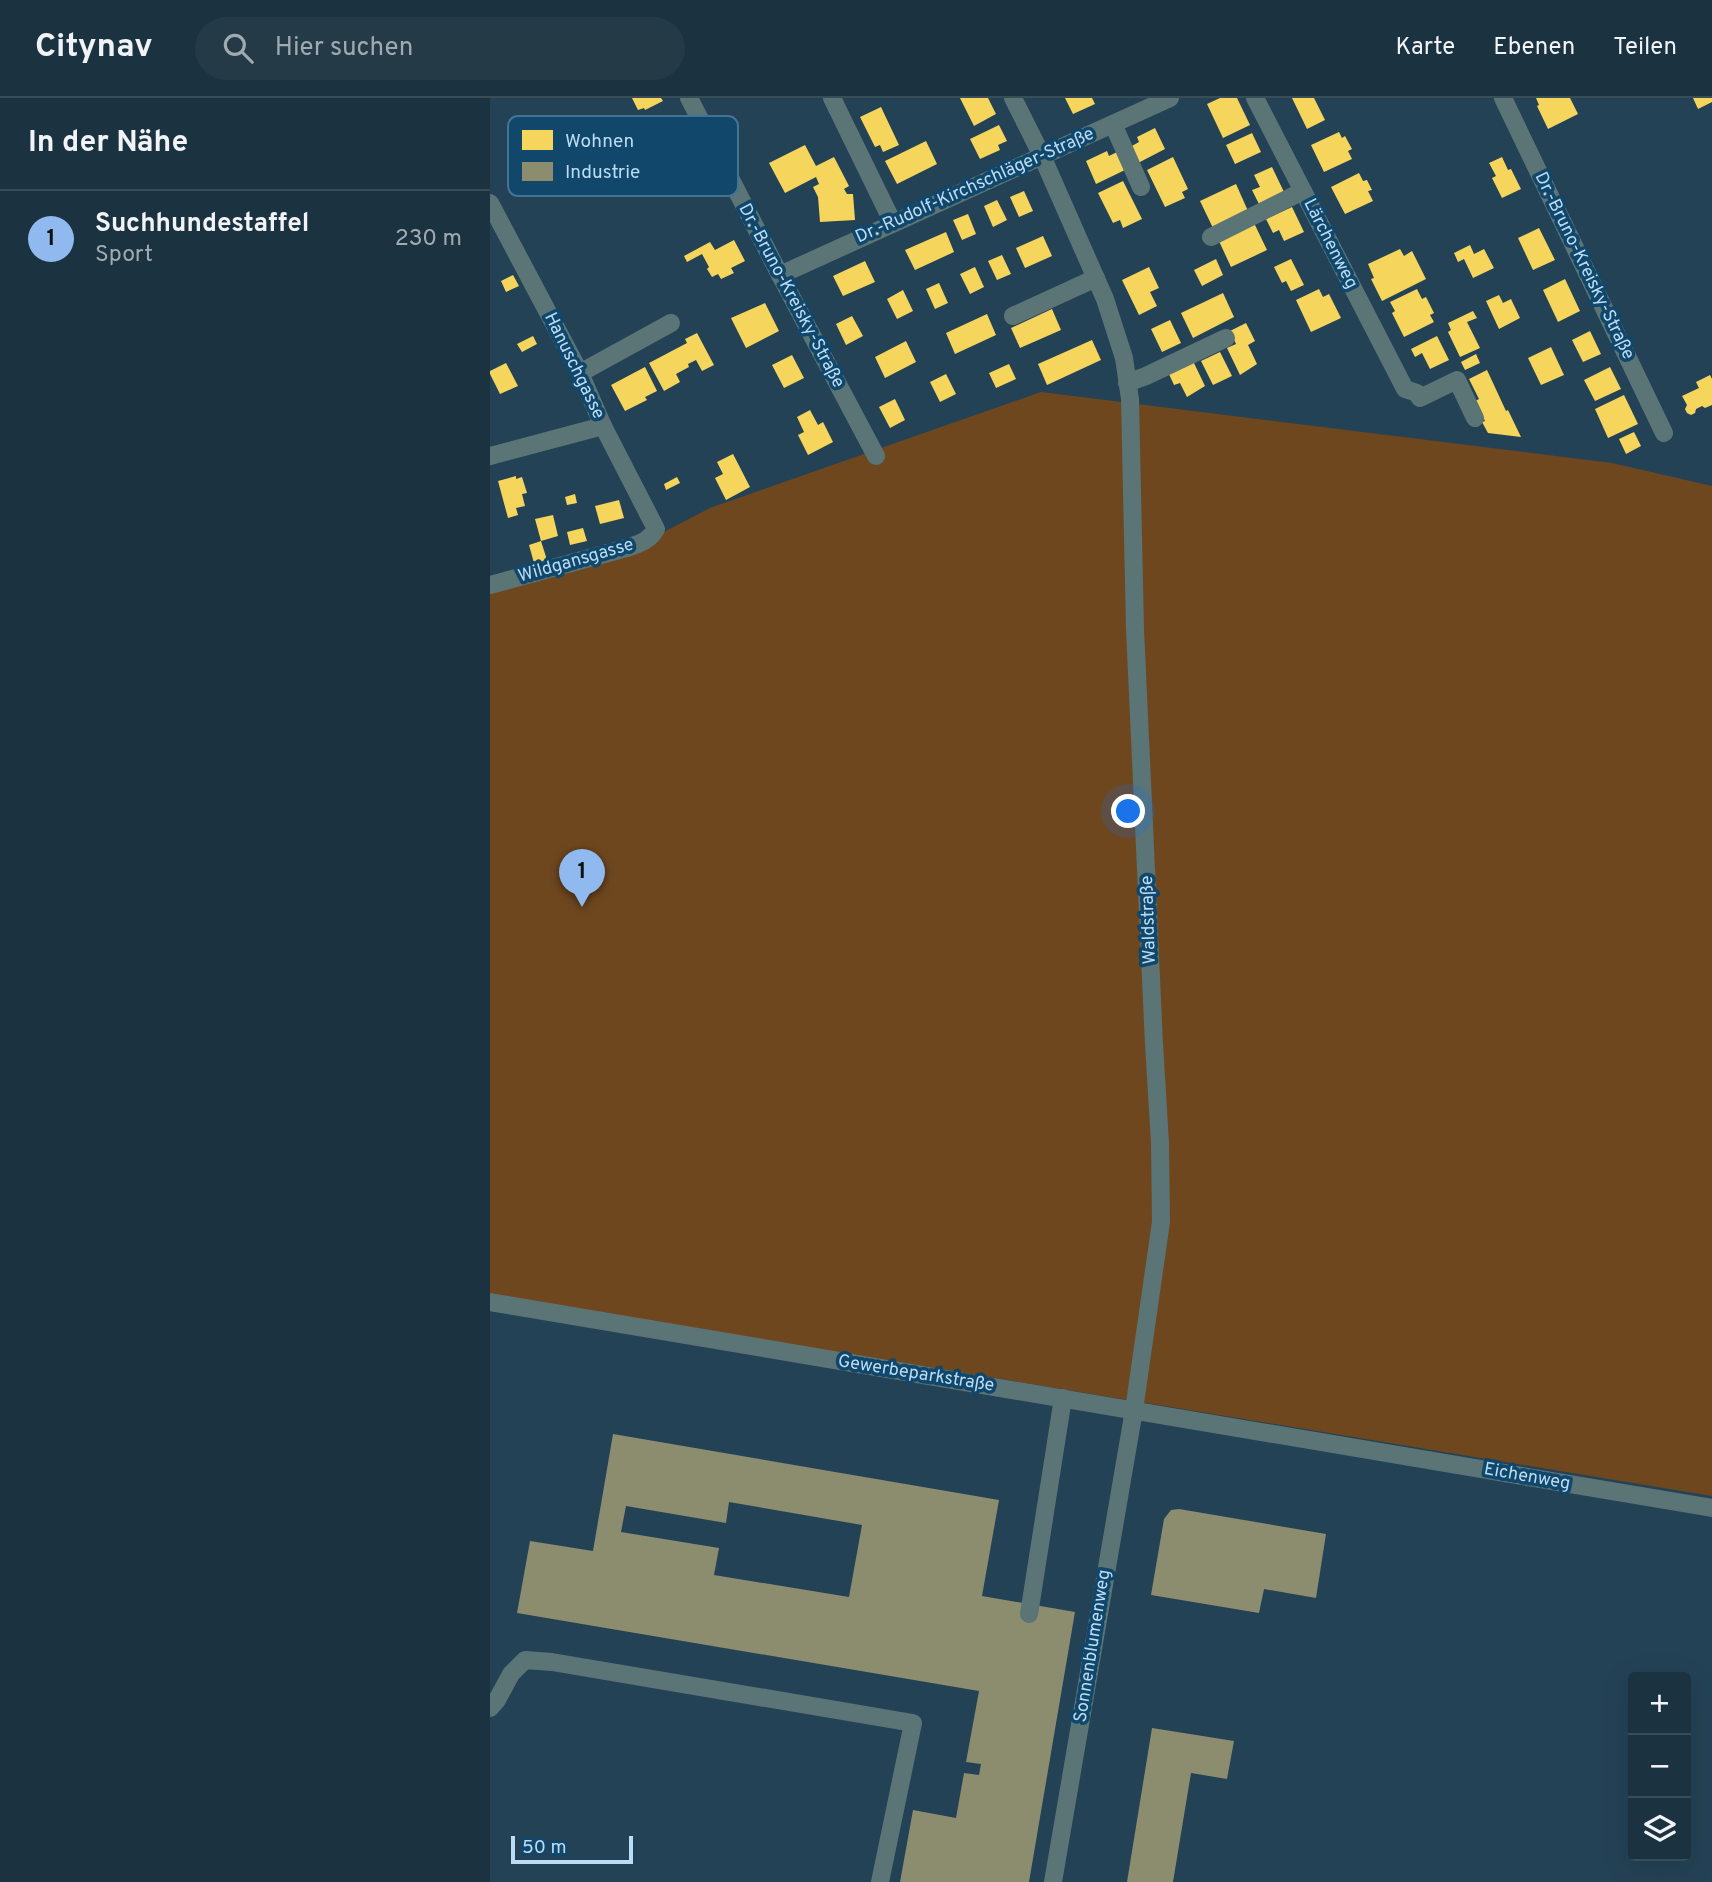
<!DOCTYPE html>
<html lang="de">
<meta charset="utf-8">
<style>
:root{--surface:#1b3240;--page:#243a47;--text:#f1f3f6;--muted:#a0aab1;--line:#394d59;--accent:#90b9f0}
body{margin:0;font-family:Overpass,sans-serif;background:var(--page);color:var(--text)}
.controls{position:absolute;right:21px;bottom:21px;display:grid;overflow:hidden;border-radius:7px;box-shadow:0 7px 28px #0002}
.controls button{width:63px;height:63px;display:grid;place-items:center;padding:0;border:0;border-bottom:2px solid var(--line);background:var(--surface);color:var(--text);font:35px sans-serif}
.scale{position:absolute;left:21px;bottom:18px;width:122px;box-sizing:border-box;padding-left:7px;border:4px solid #bbdcf6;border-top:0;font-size:19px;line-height:24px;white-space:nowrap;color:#bbdcf6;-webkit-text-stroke:5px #10476a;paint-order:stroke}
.you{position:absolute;left:639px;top:714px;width:24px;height:24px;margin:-18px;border:5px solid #fff;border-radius:50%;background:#1a73e8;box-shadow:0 0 0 10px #1a73e833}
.badge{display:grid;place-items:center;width:46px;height:46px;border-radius:50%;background:var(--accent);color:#111;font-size:23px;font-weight:700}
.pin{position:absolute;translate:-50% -58px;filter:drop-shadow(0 2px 4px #0008)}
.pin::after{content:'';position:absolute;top:37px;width:24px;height:21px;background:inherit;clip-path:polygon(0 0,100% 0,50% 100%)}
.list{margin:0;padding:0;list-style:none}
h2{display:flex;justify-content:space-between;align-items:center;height:91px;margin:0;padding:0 28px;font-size:30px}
h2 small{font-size:23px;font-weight:400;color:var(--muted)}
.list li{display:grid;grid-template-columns:46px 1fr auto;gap:21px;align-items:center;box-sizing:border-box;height:98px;padding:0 28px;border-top:2px solid var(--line)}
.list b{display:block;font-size:26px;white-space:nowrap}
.list p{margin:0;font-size:23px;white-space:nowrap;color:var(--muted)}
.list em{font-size:23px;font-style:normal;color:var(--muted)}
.icon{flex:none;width:38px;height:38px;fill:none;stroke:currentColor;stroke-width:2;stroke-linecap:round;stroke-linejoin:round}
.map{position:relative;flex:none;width:1222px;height:1784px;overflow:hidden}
header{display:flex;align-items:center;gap:42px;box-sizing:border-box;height:98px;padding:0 35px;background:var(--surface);border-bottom:2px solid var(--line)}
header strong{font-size:33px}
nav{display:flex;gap:38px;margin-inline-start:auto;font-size:24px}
.search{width:490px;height:63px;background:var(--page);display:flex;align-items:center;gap:18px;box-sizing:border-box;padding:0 24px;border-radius:38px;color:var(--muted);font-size:26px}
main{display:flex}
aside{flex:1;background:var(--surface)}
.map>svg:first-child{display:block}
</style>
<header>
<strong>Citynav</strong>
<div class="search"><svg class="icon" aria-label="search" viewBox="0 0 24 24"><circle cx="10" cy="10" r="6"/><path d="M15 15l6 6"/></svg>Hier suchen</div>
<nav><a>Karte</a><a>Ebenen</a><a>Teilen</a></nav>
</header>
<main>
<aside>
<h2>In der Nähe<small></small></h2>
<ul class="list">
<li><span class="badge">1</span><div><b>Suchhundestaffel</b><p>Sport</p></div><em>230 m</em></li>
</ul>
</aside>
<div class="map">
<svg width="1222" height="1784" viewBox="0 0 1222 1784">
<rect width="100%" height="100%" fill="#244256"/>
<path fill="#6e471f" d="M551,294L1122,365L1222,388V1398L0,1197V483L168,437L220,410Z"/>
<g fill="#f6d55c">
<path d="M142,0H171L173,3L155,12L154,10L148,12Z"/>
<path d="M470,0H498L506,16L484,28Z"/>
<path d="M575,0H602L605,6L583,16Z"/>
<path d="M730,0H747L760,27L733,40L717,6Z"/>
<path d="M802,0H824L835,22L817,31Z"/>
<path d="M1046,0H1080L1088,16L1058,31L1047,8L1049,7Z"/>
<path d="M1203,0H1222V4L1208,11Z"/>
<path d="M391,9L409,47L393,54L390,47L385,49L370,19Z"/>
<path d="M509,27L517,43L508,47L510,52L490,61L480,41Z"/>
<path d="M665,30L675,51L648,65L640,49L649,44L647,39Z"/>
<path d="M849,34L852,40L855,38L862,51L858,53L862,61L834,74L821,47Z"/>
<path d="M762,35L771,54L745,66L736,47Z"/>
<path d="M436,43L447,66L407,86L395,63Z"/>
<path d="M315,47L326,68L344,59L359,88L354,91L357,96H363L365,122L330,124L328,99L323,89L329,86L326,79L295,95L279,65Z"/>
<path d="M617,53L619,58L627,54L635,72L606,86L596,63Z"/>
<path d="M683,59L698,91L692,94L695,100L675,109L657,72Z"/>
<path d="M1012,59L1018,72L1021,71L1031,91L1012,100L1002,80L1006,78L999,65Z"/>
<path d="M782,69L794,94L769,106L762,92L770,89L764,77Z"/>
<path d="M869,75L873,83L877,82L882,92L878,93L883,103L855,116L841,89Z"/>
<path d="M633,83L652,121L633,130L630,122L623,125L608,95Z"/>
<path d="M746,86L758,113L723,130L710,103Z"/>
<path d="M534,93L543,113L529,119L520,99Z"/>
<path d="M507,102L517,122L503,129L494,108Z"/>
<path d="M802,109L814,134L794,143L789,132L783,135L776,121Z"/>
<path d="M478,116L486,136L472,142L463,122Z"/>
<path d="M764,125L777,152L741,169L728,141Z"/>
<path d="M1049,130L1065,162L1043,172L1028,140Z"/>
<path d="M456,134L464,154L425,172L415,152Z"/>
<path d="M553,138L562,158L535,170L526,150Z"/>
<path d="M244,142L255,163L241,170L244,175L231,181L228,176L222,179L217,171L219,169L212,156L197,164L194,158L220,144L225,152Z"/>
<path d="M980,147L984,156L994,151L1004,170L983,180L974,161L968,164L964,155Z"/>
<path d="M910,151L914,158L922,153L936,181L892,203L881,181L884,180L878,166Z"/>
<path d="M512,157L521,176L507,182L498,163Z"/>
<path d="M726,161L733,177L712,188L704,172Z"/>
<path d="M801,161L814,187L801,193L796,183L792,185L784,169Z"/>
<path d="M375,163L385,184L353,198L343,178Z"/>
<path d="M485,169L494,189L480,196L470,176Z"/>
<path d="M659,169L669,190L660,194L667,208L649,217L632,182Z"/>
<path d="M23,177L29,188L16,194L11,183Z"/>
<path d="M1075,181L1090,213L1068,224L1053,192Z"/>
<path d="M449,185L458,205L445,211L436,191Z"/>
<path d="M829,191L833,199L839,196L851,220L821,234L806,202Z"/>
<path d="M927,191L932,201L936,199L944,215L940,217L944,224L914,239L902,215L905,213L900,204Z"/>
<path d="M413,192L423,213L407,221L397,201Z"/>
<path d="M733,195L744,219L703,240L691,215Z"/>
<path d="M1009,197L1013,205L1021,201L1030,220L1009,231L996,203Z"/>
<path d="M275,205L289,233L256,250L241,220Z"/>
<path d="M562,211L571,232L530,250L521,230Z"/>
<path d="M983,213L987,220L977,224L990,250L970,259L958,234L961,232L958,225Z"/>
<path d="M497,216L506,237L465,256L456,235Z"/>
<path d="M362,218L373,238L356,247L346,226Z"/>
<path d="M680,222L691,245L672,254L661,231Z"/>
<path d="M756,225L765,243L758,247L767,266L750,277L737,250L746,246L740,233Z"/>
<path d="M1100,233L1111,256L1093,264L1082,242Z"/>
<path d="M207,235L224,267L212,273L206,262L198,266L199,269L186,276L190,284L174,293L159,265L197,245L195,241Z"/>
<path d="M43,238L47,246L32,254L27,246Z"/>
<path d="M947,238L959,262L940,271L932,255L925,259L921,251Z"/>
<path d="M602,242L611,262L557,287L548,266Z"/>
<path d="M416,243L426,264L395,280L385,259Z"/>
<path d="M1061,249L1074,277L1051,287L1038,260Z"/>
<path d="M730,254L742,278L723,287L711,263Z"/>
<path d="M986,256L990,265L975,272L971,264Z"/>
<path d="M302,257L314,280L294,290L282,267Z"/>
<path d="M703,263L715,288L697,299L690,285L684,287L678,274Z"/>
<path d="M16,265L28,288L10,296L0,276V273Z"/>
<path d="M519,266L526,281L506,290L499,275Z"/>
<path d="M155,269L167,293L155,299L157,302L135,313L121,287Z"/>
<path d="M1120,269L1131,291L1105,303L1094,282Z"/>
<path d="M997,272L1016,313L1018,312L1031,339L998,335L992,324L995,323L985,303L989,301L979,281Z"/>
<path d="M456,276L466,296L450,304L440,284Z"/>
<path d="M1220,277L1222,281V307L1215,310L1212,308L1206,311L1205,315L1201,317L1197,315L1195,311L1197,307L1192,298L1209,290L1206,284Z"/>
<path d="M1134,297L1148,326L1118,340L1105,311Z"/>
<path d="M405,301L415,322L400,330L389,309Z"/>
<path d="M320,312L328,327L333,324L343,344L318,357L308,337L314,334L307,319Z"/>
<path d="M1144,334L1151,348L1136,356L1129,341Z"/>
<path d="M243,356L260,389L236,402L225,380L233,376L227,364Z"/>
<path d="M26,378V381L32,379L37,395L32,396L35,408L26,410L28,417L18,420L8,383Z"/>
<path d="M187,379L190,385L176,392L174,386Z"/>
<path d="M85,396L87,405L77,407L75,399Z"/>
<path d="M129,402L134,420L110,426L105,408Z"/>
<path d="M63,417L68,438L51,443L45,421Z"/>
<path d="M93,430L97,443L80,447L77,434Z"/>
<path d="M51,443L57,462L44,465L39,447Z"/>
</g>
<g fill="#8c8c6e" fill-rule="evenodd">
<path d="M123,1336L509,1402L492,1498L585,1514L539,1784H410L423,1712L466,1720L474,1675L489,1677L491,1666L476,1664L489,1593L27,1515L40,1443L103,1453ZM239,1404L372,1427L359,1499L224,1477L229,1450L131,1434L136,1408L236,1425Z"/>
<path d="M689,1411L836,1436L826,1500L774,1491L769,1515L661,1497L674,1421L681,1412Z"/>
<path d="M662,1630L744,1643L737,1681L701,1675L683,1784H637Z"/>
</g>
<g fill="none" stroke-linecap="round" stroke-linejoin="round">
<g stroke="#5b7476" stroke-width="18">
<path d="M199,0L290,177L386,358"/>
<path d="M342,0L403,125"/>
<path d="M523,0L552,58L615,201L634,260L640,301L645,531L664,946L670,1045L671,1124L644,1312L563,1784"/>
<path d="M765,0L915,291L927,295L930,300L967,282L985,320"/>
<path d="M1013,0L1174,335"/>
<path d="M623,26L651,89"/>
<path d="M0,105L90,275L113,328L166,431C160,442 151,445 140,449L0,487"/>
<path d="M721,139L813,93"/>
<path d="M290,177L680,0"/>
<path d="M523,218L606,180"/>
<path d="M90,275L181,225"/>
<path d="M637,285L656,278L736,240"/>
<path d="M0,358L113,328"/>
<path d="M0,1204L1222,1410"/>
<path d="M539,1516L573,1300"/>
<path d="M0,1610L7,1602L21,1576L35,1562L62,1564L423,1625L390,1784"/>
</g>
</g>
<g text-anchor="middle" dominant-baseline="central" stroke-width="7" stroke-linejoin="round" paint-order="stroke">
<g font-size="18" fill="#bbdcf6" stroke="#10476a">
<text transform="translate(485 88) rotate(-24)">Dr.-Rudolf-Kirchschläger-Straße</text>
<text transform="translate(840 146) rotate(63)">Lärchenweg</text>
<text transform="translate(1094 168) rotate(64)">Dr.-Bruno-Kreisky-Straße</text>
<text transform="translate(301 198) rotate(62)">Dr.-Bruno-Kreisky-Straße</text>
<text transform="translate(84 268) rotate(64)">Hanuschgasse</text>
<text transform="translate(86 463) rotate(-16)">Wildgansgasse</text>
<text transform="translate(659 822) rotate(-92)">Waldstraße</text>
<text transform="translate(426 1276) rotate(9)">Gewerbeparkstraße</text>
<text transform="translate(1037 1379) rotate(10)">Eichenweg</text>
<text transform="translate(603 1548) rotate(-81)">Sonnenblumenweg</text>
</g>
</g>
<rect x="18" y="18" width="230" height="80" rx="10" fill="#10476a" stroke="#437494" stroke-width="2"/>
<rect x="32" y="32" width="31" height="20" fill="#f6d55c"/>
<rect x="32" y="64" width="31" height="19" fill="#8c8c6e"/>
<g font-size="19" fill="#bbdcf6">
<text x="75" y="49">Wohnen</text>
<text x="75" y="80">Industrie</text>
</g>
</svg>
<div class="controls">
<button>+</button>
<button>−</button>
<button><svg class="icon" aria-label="layers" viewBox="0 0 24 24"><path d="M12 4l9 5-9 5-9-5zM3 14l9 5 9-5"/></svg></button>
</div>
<div class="scale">50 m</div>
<div class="you"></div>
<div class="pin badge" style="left:92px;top:809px">1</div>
</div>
</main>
